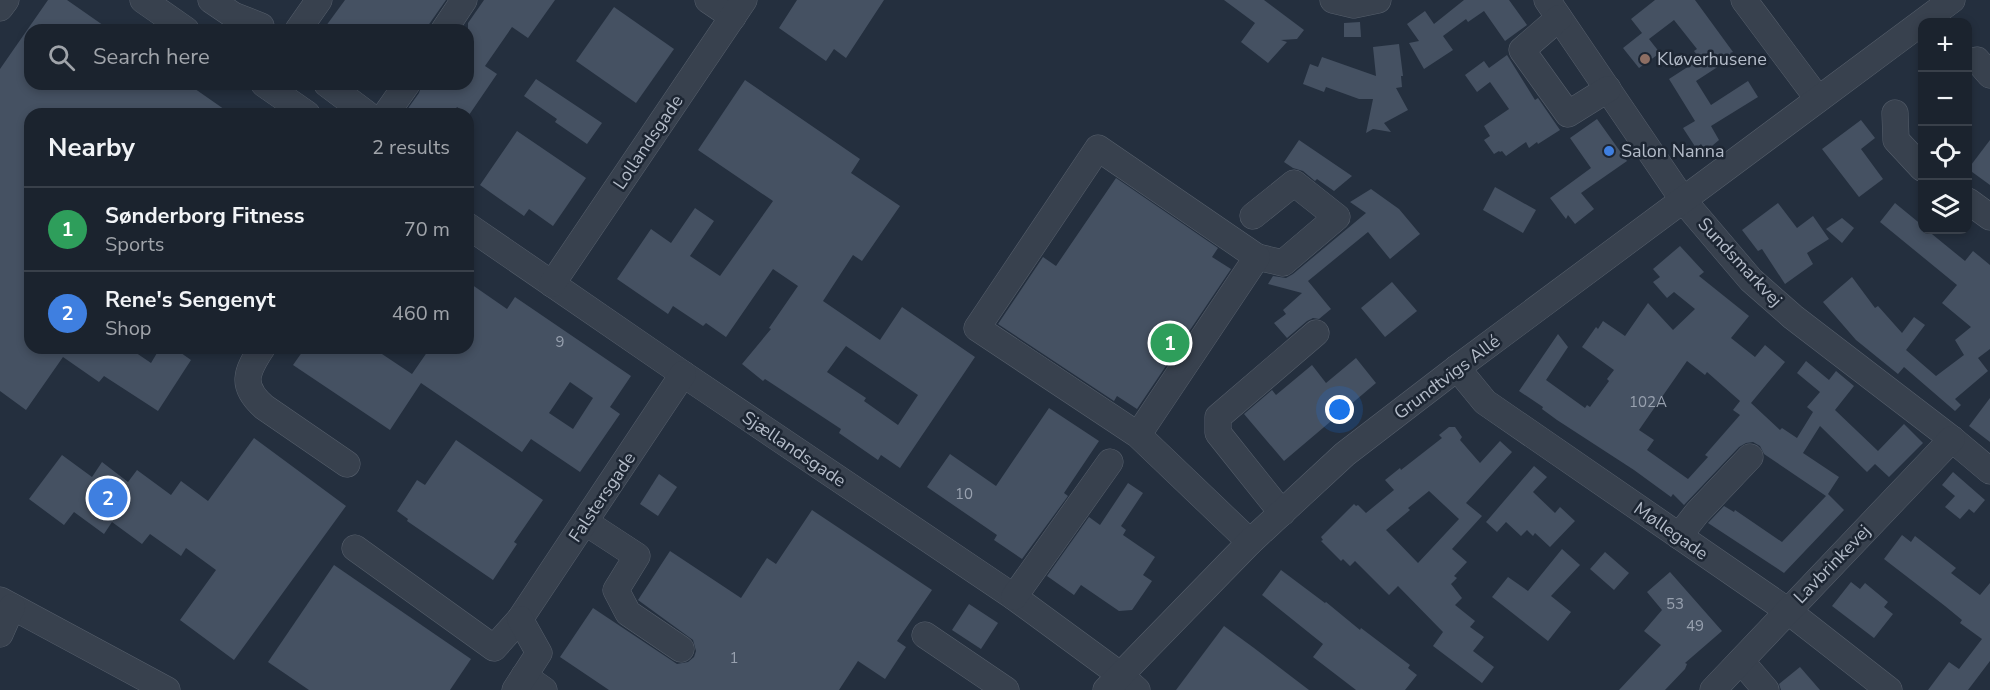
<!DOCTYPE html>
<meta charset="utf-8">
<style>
:root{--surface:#1b232e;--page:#242b36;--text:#f1f3f6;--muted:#a0a4aa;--line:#39404a;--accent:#2563eb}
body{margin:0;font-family:"Nunito Sans",sans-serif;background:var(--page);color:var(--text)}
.controls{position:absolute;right:18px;top:18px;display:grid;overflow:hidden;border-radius:12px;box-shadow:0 3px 9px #0003}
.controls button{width:54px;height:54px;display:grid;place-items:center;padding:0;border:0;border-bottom:2px solid var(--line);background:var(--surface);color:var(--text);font:30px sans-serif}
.you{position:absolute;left:1340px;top:410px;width:21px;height:21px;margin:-15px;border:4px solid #fff;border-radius:50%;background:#1a73e8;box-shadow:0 0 0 9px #1a73e833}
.badge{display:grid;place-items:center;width:39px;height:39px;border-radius:50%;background:var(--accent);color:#fff;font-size:20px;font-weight:700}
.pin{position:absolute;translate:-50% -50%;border:3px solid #fff;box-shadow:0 2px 6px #0006}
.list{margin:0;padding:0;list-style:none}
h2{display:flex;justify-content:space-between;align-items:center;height:78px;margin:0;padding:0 24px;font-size:26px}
h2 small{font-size:20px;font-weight:400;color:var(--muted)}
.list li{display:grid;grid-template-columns:39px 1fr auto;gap:18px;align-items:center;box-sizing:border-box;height:84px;padding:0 24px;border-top:2px solid var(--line)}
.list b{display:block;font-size:22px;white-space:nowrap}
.list p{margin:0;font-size:20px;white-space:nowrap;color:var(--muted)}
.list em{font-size:20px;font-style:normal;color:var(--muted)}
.icon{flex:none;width:33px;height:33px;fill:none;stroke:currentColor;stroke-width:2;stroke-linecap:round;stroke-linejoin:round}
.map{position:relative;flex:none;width:1990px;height:690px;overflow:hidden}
.search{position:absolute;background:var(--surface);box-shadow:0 3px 9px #0003;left:24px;top:24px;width:450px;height:66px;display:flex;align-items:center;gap:15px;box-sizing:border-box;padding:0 21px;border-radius:18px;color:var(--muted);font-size:22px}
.panel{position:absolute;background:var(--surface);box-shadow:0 3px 9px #0003;left:24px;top:108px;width:450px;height:246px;border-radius:18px}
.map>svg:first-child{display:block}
</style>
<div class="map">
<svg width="1990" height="690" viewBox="0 0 1990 690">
<rect width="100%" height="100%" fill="#242f3e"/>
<g fill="#455162" fill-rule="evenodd">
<path d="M48,0H67L110,30H30V84H188L231,114H30V348H129L151,363L160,348H174L191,360L158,411L104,376L99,382L63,357L26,410L0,391V69Z"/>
<path d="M345,0H446L425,30H323Z"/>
<path d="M484,0H555L528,38L512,27L485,66L497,74L469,115L457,107L452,114H404L419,93L422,84H468V23Z"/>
<path d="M797,0H884L846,58L834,49L826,61L779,28Z"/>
<path d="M1224,0H1264L1304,30L1297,39L1281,40L1287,42L1268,63L1241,42L1255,23Z"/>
<path d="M1464,0H1509L1527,25L1505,41L1484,11L1468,22L1466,19L1443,36L1453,50L1424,69L1409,43L1419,41L1407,24L1425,11L1434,24Z"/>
<path d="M1655,0H1695L1733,52L1730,53L1733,57L1696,81L1711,105L1748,81L1758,97L1711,126L1719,140L1706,151L1701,144L1696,148L1683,128L1695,121L1669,79L1700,59L1694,51L1697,49L1674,20L1649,39L1660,53L1639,68L1623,48L1642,33L1631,19Z"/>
<path d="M614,7L674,49L636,103L576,61Z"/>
<path d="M1360,22L1361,37H1344V23Z"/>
<path d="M1399,44L1403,76H1401L1402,87L1396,88L1408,110L1384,123L1391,132L1373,129L1366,133L1373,99H1359L1326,87L1324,92L1303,84L1310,64L1318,67L1322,57L1376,76L1373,47Z"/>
<path d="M1507,55L1535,100L1538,98L1560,130L1538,144L1537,142L1529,148L1526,142L1506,156L1502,151L1500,152L1499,151L1494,154L1484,140L1490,136L1484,126L1509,109L1490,82L1477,92L1465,75L1484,61L1489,68Z"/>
<path d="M536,79L602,123L587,144L555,122L557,119L524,96Z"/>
<path d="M745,80L860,159L851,173L900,206L862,261L853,255L823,301L880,340L902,307L975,357L900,468L881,455L878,460L839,433L841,429L765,379L763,381L742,364L771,329L769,328L798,286L773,269L726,337L706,323L703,326L673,306L668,314L617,279L651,229L671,243L695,208L714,221L690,256L720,276L773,201L698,150ZM846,346L918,395L898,425L864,401L866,398L827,372Z"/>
<path d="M1597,119L1627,161L1581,193L1594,209L1575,224L1568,215L1566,219L1550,198L1591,168L1570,138Z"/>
<path d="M1861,120L1875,138L1861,149L1883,179L1859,197L1822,149Z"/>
<path d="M517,131L586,178L553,226L529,209L524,216L480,185Z"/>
<path d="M1299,140L1352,176L1334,191L1317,179L1315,181L1303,171L1293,168L1284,162Z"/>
<path d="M1990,140V185L1968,169Z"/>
<path d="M1116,178L1218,248L1212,257L1231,269L1137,409L1117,396L1114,401L998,324L1043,257L1056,266Z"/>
<path d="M1495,187L1536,210L1523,233L1483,210Z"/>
<path d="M1371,189L1399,209L1420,234L1390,259L1368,232L1308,281L1331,309L1319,319L1313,318L1307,321L1287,338L1274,323L1286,314L1283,310L1302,293L1268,284L1273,276L1286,278L1293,274L1366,213L1350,202Z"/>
<path d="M1778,203L1797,228L1813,216L1829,239L1807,253L1813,264L1785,284L1762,249L1758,251L1742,230Z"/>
<path d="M1895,203L1923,226V230H1927L1965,261L1973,251L1990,265V349L1978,358L1988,371L1955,399L1961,405L1955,411L1904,367L1898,374L1856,340L1823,302L1852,277L1875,308L1878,306L1902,333L1914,317L1925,325L1906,350L1936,376L1964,355L1955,340L1971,327L1942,303L1957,285L1880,222Z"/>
<path d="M1842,218L1854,228L1842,243L1826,229Z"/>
<path d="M1680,246L1704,272L1699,276L1749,316L1731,338L1755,357L1765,345L1785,362L1751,403L1780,430L1782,428L1797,438L1813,412L1807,407L1820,392L1797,373L1806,361L1829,380L1836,371L1854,386L1835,410L1878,451L1904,424L1923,443L1889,477L1875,464L1867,472L1820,426L1803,453L1839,477L1828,494L1844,510L1784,573L1708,523L1724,506L1734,512L1735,510L1782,542L1826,496L1764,454L1760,446L1753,442L1746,443L1739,447L1684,505L1673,494L1671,497L1634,470L1557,420L1542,409L1543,407L1519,391L1558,334L1568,347L1546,380L1585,408L1587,405L1590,407L1609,381L1607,379L1614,370L1582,347L1596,327L1598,329L1603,321L1625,336L1648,303L1673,330L1695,309L1674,292L1667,298L1653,282L1660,277L1653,269ZM1687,361L1705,375L1707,372L1740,401L1733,410L1740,415L1705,455L1708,457L1688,479L1647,450L1654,440L1639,430Z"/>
<path d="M468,282L507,309L515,297L631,376L610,407L620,414L580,472L531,439L522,452L421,383L390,430L293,365L305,348H373L412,374L430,348H468ZM570,382L593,398L573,429L549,413Z"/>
<path d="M1392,282L1417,311L1385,337L1361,308Z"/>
<path d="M1356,358L1376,383L1284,461L1244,414L1272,390L1276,395L1312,365L1326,383Z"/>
<path d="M1990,398V442L1969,426Z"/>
<path d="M1049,408L1099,441L1064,493L1068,496L1022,559L994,540L997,535L927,487L950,454L996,486Z"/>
<path d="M1449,427H1455L1462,437L1460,440L1480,463L1500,441L1512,452L1466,503L1482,516L1452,549L1467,562L1454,576L1457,578L1451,584L1462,598L1455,605L1475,621L1470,627L1484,637L1473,651L1494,667L1482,683L1433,646L1443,632L1398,586L1389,595L1355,561L1350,566L1343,559L1341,561L1321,541L1323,540L1321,537L1354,504L1356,506L1358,505L1366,513L1394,490L1385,480L1400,468L1401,470L1442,438L1439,435ZM1429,491L1459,519L1418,563L1386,530L1410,510L1408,508Z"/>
<path d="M254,438L346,506L234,660L180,620L216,570L186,548L181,556L150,534L142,544L112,522L104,534L74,512L64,525L29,499L62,455L92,477L102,462L128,482L137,470L171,495L181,481L208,501Z"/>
<path d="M456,440L543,500L514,542L517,544L493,580L407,521L408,519L397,511L417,480L425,485Z"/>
<path d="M1534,466L1547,477L1533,492L1555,513L1560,507L1575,521L1550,547L1535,533L1533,536L1527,530L1521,536L1506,522L1497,532L1486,522Z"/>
<path d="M1953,472L1985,500L1974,513L1969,509L1960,519L1945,507L1955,496L1942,485Z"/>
<path d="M659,474L677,487L658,516L640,504Z"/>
<path d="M1128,483L1143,493L1121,526L1126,530L1123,535L1155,557L1143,575L1152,581L1132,610L1119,611L1081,585L1074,595L1047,576L1089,517L1100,525Z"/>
<path d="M812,510L932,590L897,641L906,647L885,679L858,661L839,690H609L560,657L593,608L677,664L688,662L694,657L696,651L693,640L638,600L670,551L741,598L767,558L776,564Z"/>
<path d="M1902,535L1911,542L1915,536L1956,568L1951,573L1980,595L1990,583V661L1968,690H1928L1949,662L1959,669L1982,639L1960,623L1962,620L1945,606L1884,559Z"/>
<path d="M1562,549L1580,565L1551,596L1571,612L1548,641L1492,597L1508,577L1528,591Z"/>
<path d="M1605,552L1629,573L1614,590L1590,569Z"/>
<path d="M334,565L471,659L450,690H309L268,662Z"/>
<path d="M1281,570L1325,603L1326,602L1360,630L1361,628L1410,665L1408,668L1417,675L1405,690H1356L1313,657L1323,644L1262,595Z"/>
<path d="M1670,572L1722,631L1685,663L1687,664L1685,669L1665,690H1619L1661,645L1644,631L1662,610L1647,592Z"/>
<path d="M1851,582L1860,589L1865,583L1888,602L1884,607L1893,614L1874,638L1832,606Z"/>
<path d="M969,604L998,623L981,649L952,630Z"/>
<path d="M1224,626L1254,648L1309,690H1176Z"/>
<path d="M1800,667L1820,690H1781L1779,684Z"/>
</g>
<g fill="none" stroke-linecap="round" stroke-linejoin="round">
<g stroke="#565f6c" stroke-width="27">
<g id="minor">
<path d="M143,0L186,30"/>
<path d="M211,0L233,15L261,26"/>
<path d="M708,0L733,17"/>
<path d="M1333,0L1354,5L1378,0"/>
<path d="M1547,0L1683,200L1751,280L1793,317L1952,439L1990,471"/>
<path d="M1744,0L1818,99"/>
<path d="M0,8L6,0"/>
<path d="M1559,18L1522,50L1568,114L1608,89"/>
<path d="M298,30L319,0"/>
<path d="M444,30L464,0"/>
<path d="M1977,60L1990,75"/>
<path d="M264,84L307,114"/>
<path d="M327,84L367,114"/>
<path d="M1895,113L1896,140L1922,168"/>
<path d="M386,114L407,84"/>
<path d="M1968,201L1990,217"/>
<path d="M1253,216L1294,183L1337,217L1283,263L1257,257"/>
<path d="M468,226L683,374L1014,597L1119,674L1137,690"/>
<path d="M552,284L744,0"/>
<path d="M262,348C246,372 240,386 264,407L347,464"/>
<path d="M1457,368L1485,402L1788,611L1889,690"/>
<path d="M1138,435L1257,257L1098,148L977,328L1138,435L1250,542"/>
<path d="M1282,513L1218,433V417L1316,333"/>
<path d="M585,522L637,556L616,590L628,613L681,649"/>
<path d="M1679,536L1697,513L1750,457"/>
<path d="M355,548L494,648L520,619L683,374"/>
<path d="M1014,597L1110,462"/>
<path d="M0,600L167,690"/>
<path d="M0,634L12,607"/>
<path d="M925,635L1006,690"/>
<path d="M1741,661L1766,690"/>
<path d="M524,676L544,690"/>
<path d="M515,690L539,653L520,619"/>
<path d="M1106,690L1250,542L1345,454L1457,368L1952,0"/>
<path d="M1713,690L1952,439"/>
</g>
</g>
<use href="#minor" stroke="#38414e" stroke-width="26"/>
</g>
<circle fill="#8d6e63" stroke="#1d2633" stroke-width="2" cx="1645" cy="59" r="6"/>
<circle fill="#3f7fe0" stroke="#1d2633" stroke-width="2" cx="1609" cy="151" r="6"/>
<g text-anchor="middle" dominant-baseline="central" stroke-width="5" stroke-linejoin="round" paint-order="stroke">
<g font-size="15" fill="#98a1af">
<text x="560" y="342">9</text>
<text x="1648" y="402">102A</text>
<text x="964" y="494">10</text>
<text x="1675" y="604">53</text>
<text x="1695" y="626">49</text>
<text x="734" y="658">1</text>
</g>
<g font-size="18" fill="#b4bcc9" stroke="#1d2633" text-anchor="start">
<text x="1657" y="59">Kløverhusene</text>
<text x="1621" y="151">Salon Nanna</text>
</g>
<g font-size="18" fill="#b4bcc9" stroke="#1d2633">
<text transform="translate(648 142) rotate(-56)">Lollandsgade</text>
<text transform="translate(1740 262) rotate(47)">Sundsmarkvej</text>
<text transform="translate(1447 377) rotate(-37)">Grundtvigs Allé</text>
<text transform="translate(794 449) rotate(34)">Sjællandsgade</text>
<text transform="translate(602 497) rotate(-56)">Falstersgade</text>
<text transform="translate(1671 531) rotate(35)">Møllegade</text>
<text transform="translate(1832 564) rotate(-46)">Lavbrinkevej</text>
</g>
</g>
</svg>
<div class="controls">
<button>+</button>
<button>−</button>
<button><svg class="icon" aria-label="locate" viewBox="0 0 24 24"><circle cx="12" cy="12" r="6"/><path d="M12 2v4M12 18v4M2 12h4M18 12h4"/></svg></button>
<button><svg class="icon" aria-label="layers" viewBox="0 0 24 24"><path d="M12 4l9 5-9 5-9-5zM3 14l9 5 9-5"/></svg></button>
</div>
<div class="you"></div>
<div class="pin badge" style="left:1170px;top:343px;background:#2e9e5b">1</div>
<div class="pin badge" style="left:108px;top:498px;background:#3f7fe0">2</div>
<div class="search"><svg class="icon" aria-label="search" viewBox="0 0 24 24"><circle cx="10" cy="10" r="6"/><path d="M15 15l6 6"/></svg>Search here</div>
<section class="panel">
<h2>Nearby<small>2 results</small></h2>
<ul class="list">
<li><span class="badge" style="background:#2e9e5b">1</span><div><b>Sønderborg Fitness</b><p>Sports</p></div><em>70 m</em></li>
<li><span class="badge" style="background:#3f7fe0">2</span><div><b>Rene's Sengenyt</b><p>Shop</p></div><em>460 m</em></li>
</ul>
</section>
</div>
